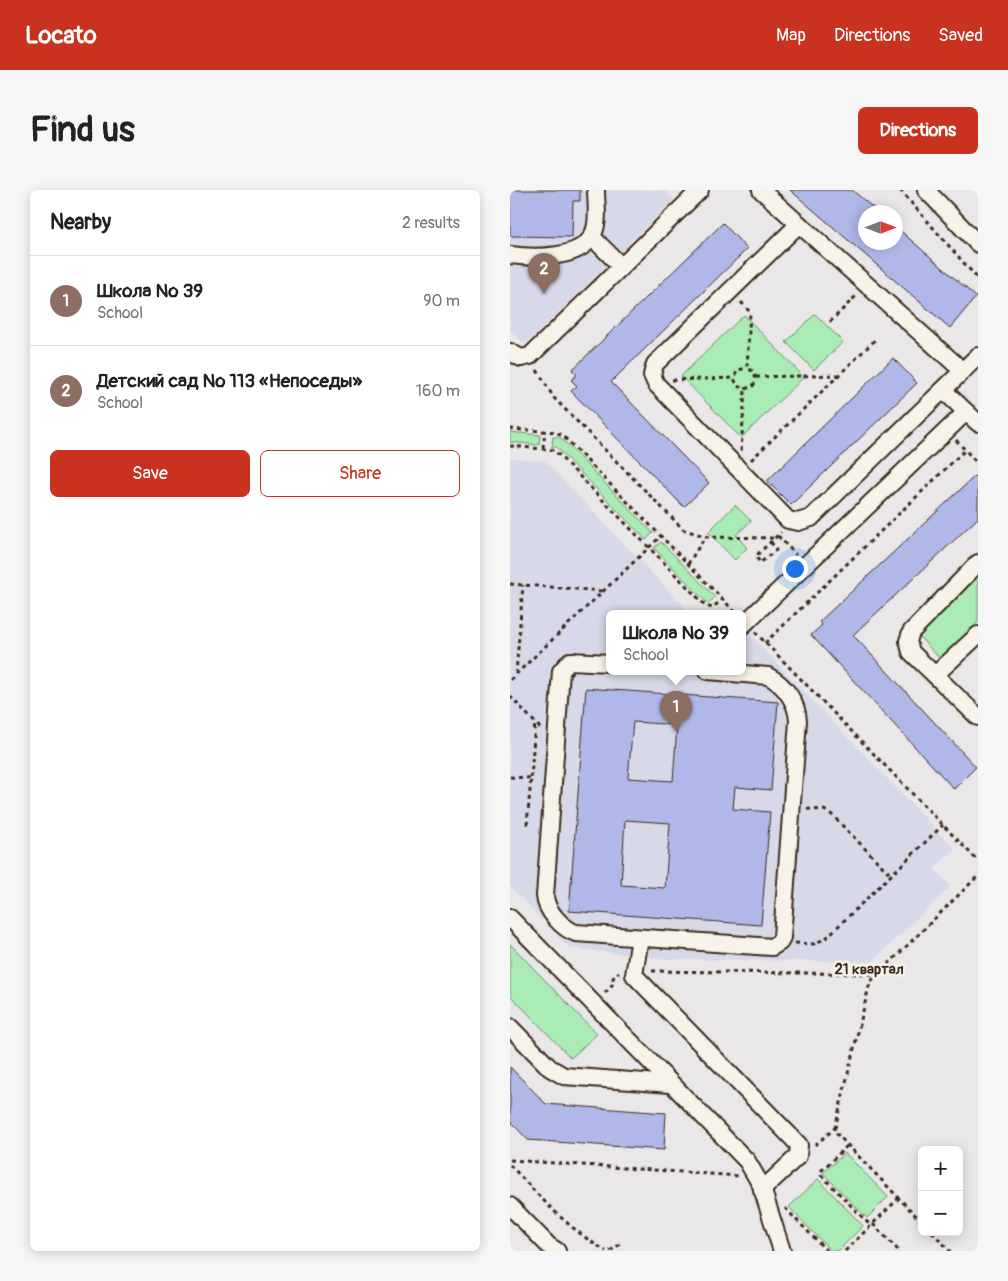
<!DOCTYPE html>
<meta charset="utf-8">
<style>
:root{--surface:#fff;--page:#f6f6f6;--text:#222;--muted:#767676;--line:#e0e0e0;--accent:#c8321e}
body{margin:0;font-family:Pangolin,sans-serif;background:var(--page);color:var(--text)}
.controls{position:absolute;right:15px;bottom:15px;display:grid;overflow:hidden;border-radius:8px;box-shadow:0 2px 12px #0003}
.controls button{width:45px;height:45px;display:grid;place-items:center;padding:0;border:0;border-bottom:1px solid var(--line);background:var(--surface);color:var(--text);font:25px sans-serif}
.compass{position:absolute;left:348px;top:15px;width:45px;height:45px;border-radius:50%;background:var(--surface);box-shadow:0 2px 12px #0003;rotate:90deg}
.you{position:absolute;left:284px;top:378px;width:18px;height:18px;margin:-12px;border:4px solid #fff;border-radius:50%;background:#1a73e8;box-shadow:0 0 0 8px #1a73e833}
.badge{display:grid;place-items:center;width:32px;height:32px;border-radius:50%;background:var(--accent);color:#fff;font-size:16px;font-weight:700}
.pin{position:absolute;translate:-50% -41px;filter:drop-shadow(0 1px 2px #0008)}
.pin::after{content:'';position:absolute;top:26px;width:18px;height:15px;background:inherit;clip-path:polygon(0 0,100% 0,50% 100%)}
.popup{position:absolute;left:96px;top:420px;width:140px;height:65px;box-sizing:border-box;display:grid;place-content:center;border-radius:8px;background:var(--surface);filter:drop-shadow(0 1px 4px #0005);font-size:16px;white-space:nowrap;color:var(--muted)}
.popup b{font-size:19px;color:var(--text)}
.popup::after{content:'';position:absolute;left:50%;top:100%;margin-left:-10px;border:10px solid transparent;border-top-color:var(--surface)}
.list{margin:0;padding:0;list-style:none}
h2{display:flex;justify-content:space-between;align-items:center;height:65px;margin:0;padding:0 20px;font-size:21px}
h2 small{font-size:16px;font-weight:400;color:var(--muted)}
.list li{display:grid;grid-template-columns:32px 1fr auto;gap:15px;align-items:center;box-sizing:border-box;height:90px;padding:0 20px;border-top:1px solid var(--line)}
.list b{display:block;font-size:19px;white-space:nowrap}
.list p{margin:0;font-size:16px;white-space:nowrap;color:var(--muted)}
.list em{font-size:16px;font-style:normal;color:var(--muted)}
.actions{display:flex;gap:10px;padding:15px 20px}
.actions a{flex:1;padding:11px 0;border:1px solid var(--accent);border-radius:8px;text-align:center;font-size:18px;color:var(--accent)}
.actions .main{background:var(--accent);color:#fff}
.map{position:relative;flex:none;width:468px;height:1061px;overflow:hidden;border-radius:8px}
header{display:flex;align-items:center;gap:30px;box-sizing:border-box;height:70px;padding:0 25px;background:var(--accent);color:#fff}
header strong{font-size:24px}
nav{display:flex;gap:28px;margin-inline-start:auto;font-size:18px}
.intro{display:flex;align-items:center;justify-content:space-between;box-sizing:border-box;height:120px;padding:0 30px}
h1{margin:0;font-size:35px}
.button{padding:12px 22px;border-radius:8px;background:var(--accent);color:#fff;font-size:18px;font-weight:700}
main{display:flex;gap:30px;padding:0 30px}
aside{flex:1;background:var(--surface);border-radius:8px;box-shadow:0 2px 12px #0003}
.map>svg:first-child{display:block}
</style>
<header>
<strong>Locato</strong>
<nav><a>Map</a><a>Directions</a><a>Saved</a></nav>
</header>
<div class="intro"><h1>Find us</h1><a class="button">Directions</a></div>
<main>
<aside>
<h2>Nearby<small>2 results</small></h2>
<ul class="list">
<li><span class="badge" style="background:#8d6e63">1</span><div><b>Школа № 39</b><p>School</p></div><em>90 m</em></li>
<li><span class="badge" style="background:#8d6e63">2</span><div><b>Детский сад № 113 «Непоседы»</b><p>School</p></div><em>160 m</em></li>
</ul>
<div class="actions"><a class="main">Save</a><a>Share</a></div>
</aside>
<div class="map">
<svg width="468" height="1061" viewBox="0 0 468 1061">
<rect width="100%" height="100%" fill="#e9e7e8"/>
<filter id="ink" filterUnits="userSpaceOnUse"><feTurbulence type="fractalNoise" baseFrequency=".02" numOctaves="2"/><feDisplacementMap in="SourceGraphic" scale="10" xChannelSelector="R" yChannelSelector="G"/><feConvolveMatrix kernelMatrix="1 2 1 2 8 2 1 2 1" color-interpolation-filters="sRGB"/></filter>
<g filter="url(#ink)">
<g fill="#d8d9e8">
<path d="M0,0H154L164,10L15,155L0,139Z"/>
<path d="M0,268L35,271L180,423H100V481H232V437L445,659L424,679L441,696L362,772L156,769L59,758L0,696Z"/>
</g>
<g fill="#a9ecb6" stroke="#728b6a">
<path d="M305,124L333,152L304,180L276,152Z"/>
<path d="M234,125L294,187L231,248L171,186Z"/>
<path d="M0,242L30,245L29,255L0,252Z"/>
<path d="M43,247H50L143,343L136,350L46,257H42Z"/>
<path d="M225,315L241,331L226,345L237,358L225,370L198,342Z"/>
<path d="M151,352L205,407L198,414L144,358Z"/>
<path d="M464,387L468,392V432L430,469L406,443Z"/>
<path d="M0,754L87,844L61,868L0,805Z"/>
<path d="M335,963L378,1007L357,1028L313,983Z"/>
<path d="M308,989L353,1036L328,1061H321L279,1017Z"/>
</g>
<g fill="#afb8e9" stroke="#3b2a1e" fill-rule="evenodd">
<path d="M0,0H70V11H63L62,47L0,46Z"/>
<path d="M280,0H342L368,22H356V52H386V37L466,107L440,138Z"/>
<path d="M213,33L237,59L101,192L199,293L174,317L61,201L67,196L61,190L67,185L62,180Z"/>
<path d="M383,168L407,193L281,315L257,291Z"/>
<path d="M466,285L468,287V328L343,445L466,577L444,599L301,445L312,435L309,432Z"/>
<path d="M76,498L268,512L261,600L225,597L223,619L260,622L251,735L59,721ZM123,532L167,535L163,591L118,588ZM115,630L160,633L155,698L111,695Z"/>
<path d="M0,877L36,914L156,923L154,960L18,950L0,931Z"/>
</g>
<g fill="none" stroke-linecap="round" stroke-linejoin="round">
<g stroke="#3b2a1e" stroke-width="20">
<g id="minor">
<path d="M251,0L453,181"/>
<path d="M416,0L468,54"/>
<path d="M289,34L145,174L142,185L146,194L278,330L288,332L301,328L468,166"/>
<path d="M82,47L112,77"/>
<path d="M0,65C23,68 74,70 84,42C89,30 86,13 86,0"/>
<path d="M0,162L11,168L20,166L190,0"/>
<path d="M433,200L468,233"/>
<path d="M468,373L401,442L398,451L401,462L468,527"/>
<path d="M232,436L456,222"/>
<path d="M100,473L60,471L51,481L35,706C36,721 53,739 66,743L262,757L270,752L272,747L288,531C287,512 275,495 258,486L198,481"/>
<path d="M425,485L468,445"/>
<path d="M0,728L237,971L251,995L272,1061"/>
<path d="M130,748L124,785L289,955L288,966L252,1000"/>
<path d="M0,837L40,878L54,886L161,894"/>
<path d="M0,1016L39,1056L47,1061"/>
</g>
</g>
<g stroke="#3b2a1e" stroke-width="3" stroke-dasharray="4 4" stroke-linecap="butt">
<path d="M390,0L468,89"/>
<path d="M231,112L240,122L237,178C245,181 248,188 243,196L235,199L227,196L224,188L228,180L237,178"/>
<path d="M320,132L346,106"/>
<path d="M27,180L44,208L174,340L198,347L264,348"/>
<path d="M246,187L329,185"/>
<path d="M162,190L224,188"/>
<path d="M0,239L46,242L54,247L226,423"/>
<path d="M446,250L468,274"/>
<path d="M0,256L44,260L196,416L202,418L213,409"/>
<path d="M33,258L35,242"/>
<path d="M231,261L235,200"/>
<path d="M241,270L365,150"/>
<path d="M268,346L286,365"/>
<path d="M261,352L266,360L250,373L246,366C254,358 263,350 271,342"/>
<path d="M178,374L195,347"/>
<path d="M0,394L92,401"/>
<path d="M245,442L468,671"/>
<path d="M255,453L455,260"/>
<path d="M6,484L13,395"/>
<path d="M0,490L151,346"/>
<path d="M0,506L32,540"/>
<path d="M0,587L21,588L17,635"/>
<path d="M21,588L25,532"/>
<path d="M297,619L314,620L321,624L381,685"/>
<path d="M285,753L304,754L316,748L433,635"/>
<path d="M142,781L365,784"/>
<path d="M95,803L102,795L103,788L109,782"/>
<path d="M305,955L325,938"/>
<path d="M337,956L311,981V985L361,1036"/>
<path d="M0,970L229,986"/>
<path d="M0,975C30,1007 58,1039 96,1061"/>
<path d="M275,1018L317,1061"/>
<path d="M412,1032L327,944L325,938L360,792L468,686"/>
<path d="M363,1034L389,1061"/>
<path d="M422,1042L440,1061"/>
<path d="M100,1061L112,1053"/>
<path d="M335,1061L389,1008"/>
</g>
<use href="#minor" stroke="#f7f3e8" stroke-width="16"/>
</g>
</g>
<g text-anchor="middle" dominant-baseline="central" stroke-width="5" stroke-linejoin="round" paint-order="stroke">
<g font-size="15" font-weight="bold" fill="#3b2a1e" stroke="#f7f3e8">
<text x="359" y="779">21 квартал</text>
</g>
</g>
</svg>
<div class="controls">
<button>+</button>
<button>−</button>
</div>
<svg class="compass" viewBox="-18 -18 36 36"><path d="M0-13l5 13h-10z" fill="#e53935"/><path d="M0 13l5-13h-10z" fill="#767676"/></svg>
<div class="you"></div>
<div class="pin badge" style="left:166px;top:542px;background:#8d6e63">1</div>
<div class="popup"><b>Школа № 39</b>School</div>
<div class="pin badge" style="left:34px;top:104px;background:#8d6e63">2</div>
</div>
</main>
